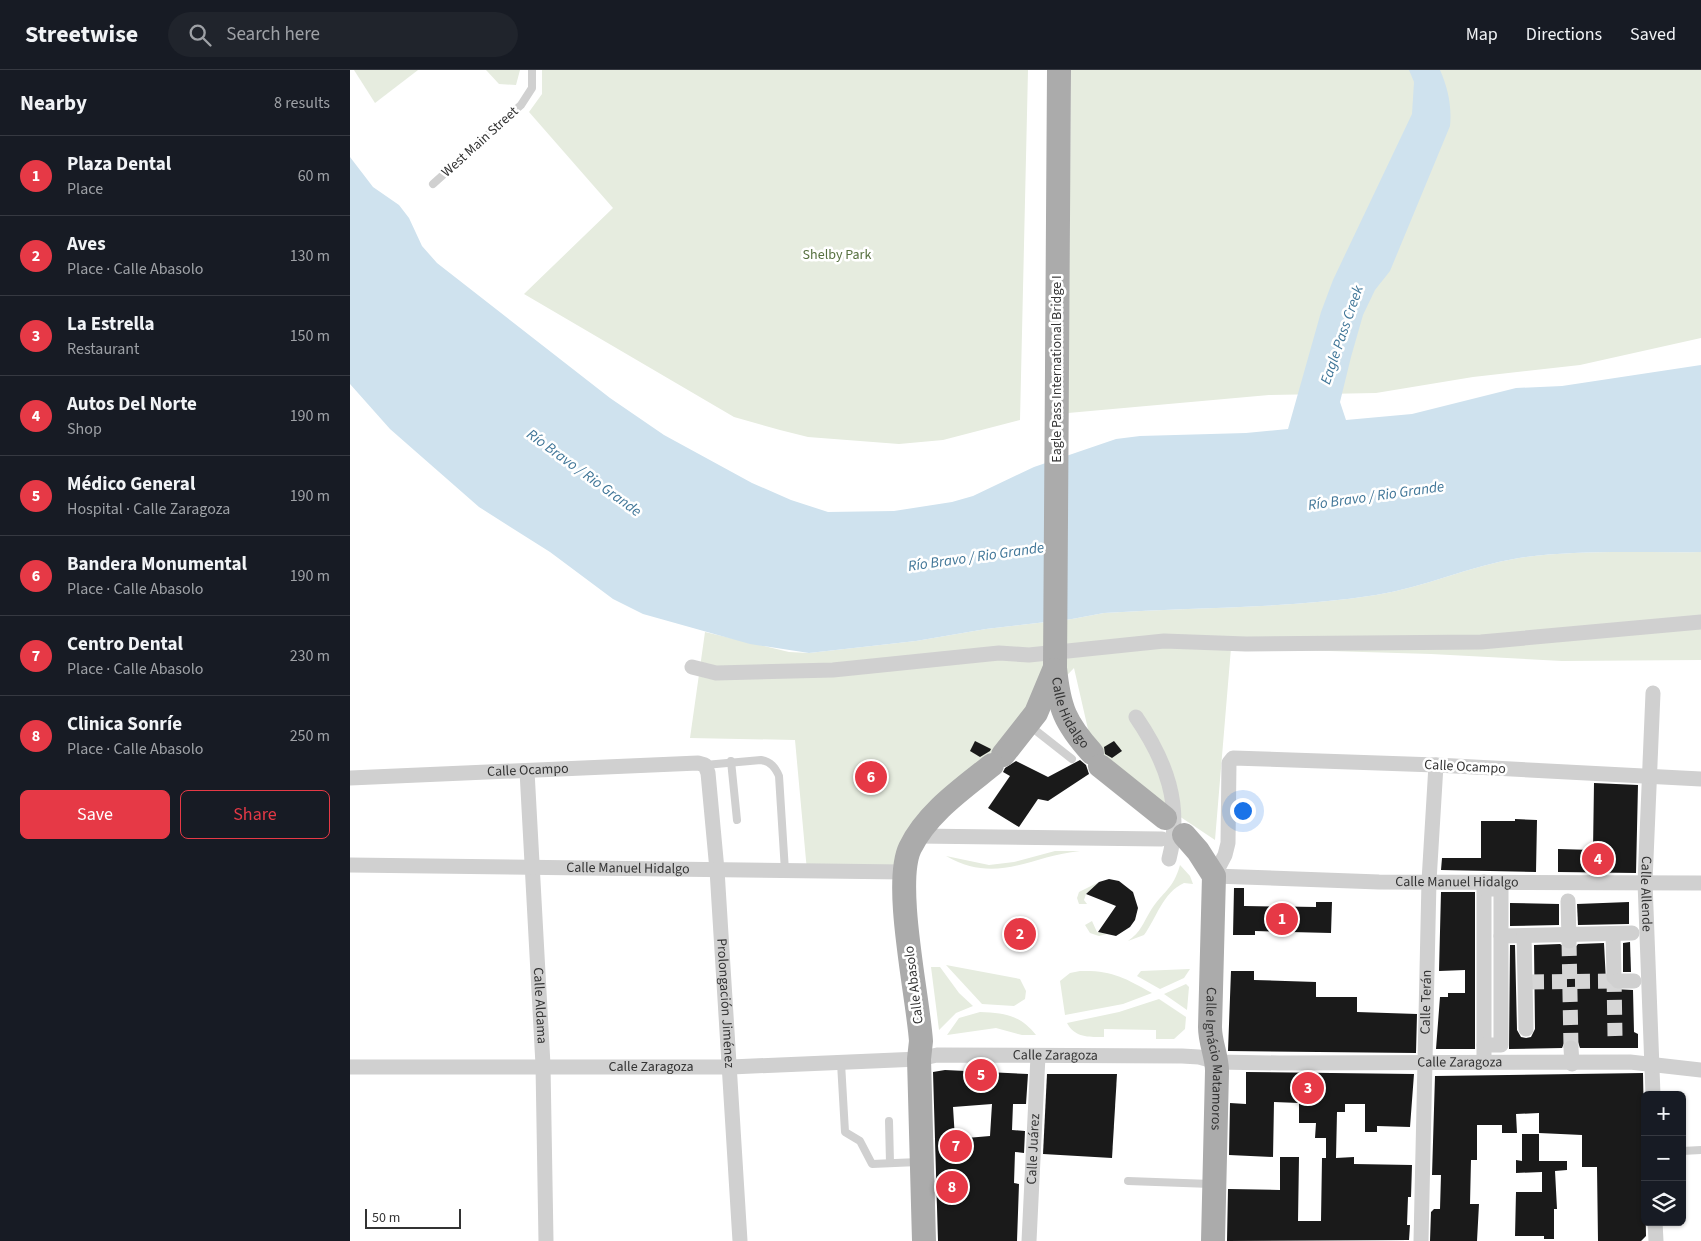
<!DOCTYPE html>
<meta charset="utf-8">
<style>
:root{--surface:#171b24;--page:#20242c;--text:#f1f3f6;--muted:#9ea1a6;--line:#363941;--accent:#e63946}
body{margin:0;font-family:"Source Sans 3",sans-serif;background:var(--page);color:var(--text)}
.controls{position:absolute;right:15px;bottom:15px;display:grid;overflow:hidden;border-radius:8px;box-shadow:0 1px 4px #0004}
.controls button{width:45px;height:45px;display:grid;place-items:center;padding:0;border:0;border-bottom:1px solid var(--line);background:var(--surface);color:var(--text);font:25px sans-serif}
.scale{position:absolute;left:15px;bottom:12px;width:96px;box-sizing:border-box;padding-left:5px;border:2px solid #333;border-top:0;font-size:14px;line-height:18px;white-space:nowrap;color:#333;-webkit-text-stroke:4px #fff;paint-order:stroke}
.you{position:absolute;left:892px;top:740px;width:18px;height:18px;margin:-12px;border:4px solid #fff;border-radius:50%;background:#1a73e8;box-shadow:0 0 0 8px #1a73e833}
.badge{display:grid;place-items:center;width:32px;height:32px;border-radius:50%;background:var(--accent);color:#fff;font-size:16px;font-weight:700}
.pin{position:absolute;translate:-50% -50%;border:2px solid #fff;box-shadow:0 1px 5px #0006}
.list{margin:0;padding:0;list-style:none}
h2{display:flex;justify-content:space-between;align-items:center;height:65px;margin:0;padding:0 20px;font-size:21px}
h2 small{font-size:16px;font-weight:400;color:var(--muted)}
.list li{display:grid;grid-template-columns:32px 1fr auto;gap:15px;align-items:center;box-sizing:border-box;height:80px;padding:0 20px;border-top:1px solid var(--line)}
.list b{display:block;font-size:19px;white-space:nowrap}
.list p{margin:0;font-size:16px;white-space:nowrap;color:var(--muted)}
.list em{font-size:16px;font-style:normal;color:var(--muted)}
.actions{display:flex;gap:10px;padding:15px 20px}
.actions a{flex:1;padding:11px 0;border:1px solid var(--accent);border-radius:8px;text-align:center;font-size:18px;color:var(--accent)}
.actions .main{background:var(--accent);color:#fff}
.icon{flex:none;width:28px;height:28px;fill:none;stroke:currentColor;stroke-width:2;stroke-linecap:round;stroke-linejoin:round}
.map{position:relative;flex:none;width:1351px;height:1171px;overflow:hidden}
header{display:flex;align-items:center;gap:30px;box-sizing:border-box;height:70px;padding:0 25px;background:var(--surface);border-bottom:1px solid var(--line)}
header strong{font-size:24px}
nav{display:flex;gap:28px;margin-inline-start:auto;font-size:18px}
.search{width:350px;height:45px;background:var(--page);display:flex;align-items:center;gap:12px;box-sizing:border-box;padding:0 18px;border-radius:28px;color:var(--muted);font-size:19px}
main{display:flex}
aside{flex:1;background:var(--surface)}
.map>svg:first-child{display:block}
</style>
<header>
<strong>Streetwise</strong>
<div class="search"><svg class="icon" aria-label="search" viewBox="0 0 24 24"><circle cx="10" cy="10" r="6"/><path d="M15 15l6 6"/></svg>Search here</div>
<nav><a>Map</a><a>Directions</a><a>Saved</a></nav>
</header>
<main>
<aside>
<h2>Nearby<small>8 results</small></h2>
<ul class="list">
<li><span class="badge">1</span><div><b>Plaza Dental</b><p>Place</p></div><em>60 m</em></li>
<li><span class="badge">2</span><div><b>Aves</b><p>Place · Calle Abasolo</p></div><em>130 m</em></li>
<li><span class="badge">3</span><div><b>La Estrella</b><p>Restaurant</p></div><em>150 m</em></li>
<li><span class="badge">4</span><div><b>Autos Del Norte</b><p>Shop</p></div><em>190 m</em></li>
<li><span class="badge">5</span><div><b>Médico General</b><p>Hospital · Calle Zaragoza</p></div><em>190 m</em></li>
<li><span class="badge">6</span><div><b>Bandera Monumental</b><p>Place · Calle Abasolo</p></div><em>190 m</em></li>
<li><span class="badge">7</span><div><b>Centro Dental</b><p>Place · Calle Abasolo</p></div><em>230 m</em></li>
<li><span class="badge">8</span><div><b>Clinica Sonríe</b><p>Place · Calle Abasolo</p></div><em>250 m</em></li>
</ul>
<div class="actions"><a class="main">Save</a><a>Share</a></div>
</aside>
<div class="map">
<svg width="1351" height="1171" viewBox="0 0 1351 1171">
<rect width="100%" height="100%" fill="#fff"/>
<g fill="#e6ecdf">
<path d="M4,0H68L25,33Z"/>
<path d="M136,0H170L166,15L149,14Z"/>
<path d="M192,0H678L670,350L593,370L549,374L458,367L430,360L384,347L174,224L263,138L179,42L192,24Z"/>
<path d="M721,0H1351V268L1230,295L1123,307L1026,323L919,325L718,343Z"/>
<path d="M1351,482V590L1212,591L1081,584L881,578L865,770L745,690L724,598L568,761L556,802L457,801L445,670L340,668L355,562L439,582L459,583L566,571L636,559L722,549L754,543C845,537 937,539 1026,525C1075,517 1120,496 1169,488C1229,479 1291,483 1351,482Z"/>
<path d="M705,781H730C680,786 647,815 596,786L639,795L664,792Z"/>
<path d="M830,795L840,806L843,814L834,813C813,822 806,849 794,865L778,871C791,862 793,853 801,840C813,821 823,820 830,795Z"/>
<path d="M749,812L736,824L734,830L737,834H729L727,828L729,822Z"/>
<path d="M742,851L747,862L757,864L749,866L740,863L735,855Z"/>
<path d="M596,895L670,909L676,921L675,929L664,936L632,934Z"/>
<path d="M581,897H590L609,923L623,936L606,943L589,960Z"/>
<path d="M840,899L834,908L810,919L787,906L791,901Z"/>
<path d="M730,901C762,900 775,908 802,923L773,934L715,945L710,911L720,903Z"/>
<path d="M836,914L839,917L837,940L814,924Z"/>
<path d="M809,929L836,947L835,959L824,969H806V960L754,959V967C739,967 725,968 717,953L769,942Z"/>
<path d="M630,942C655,943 670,945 686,965H672L646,958L597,965L609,948Z"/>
</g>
<path fill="#cfe2ee" d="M1059,0H1090C1098,18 1102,37 1100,56L1040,201L1025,220L1013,245L1001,287L990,332L996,350L1062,344L1166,318L1212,316L1351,295V482C1291,483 1229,479 1169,488C1120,496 1075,517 1026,525C937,539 845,537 754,543L722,549L636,559L566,571L459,583L400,574L293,544L263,529L200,482L129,437L40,359L0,314V87L23,117L49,135L59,148L72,176L87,193L260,328L314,365L402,413L441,430L478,442L544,441L602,432L623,426L684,397L766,369L790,366L896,363L938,359L971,242L983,210L1062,44L1064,12Z"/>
<g fill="#1a1a1a" fill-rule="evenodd">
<path d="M625,671L641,679L640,681L630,687L620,681Z"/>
<path d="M764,671L772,681L762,688L755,684L754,677Z"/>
<path d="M730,690L736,695L739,704L698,731L688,729L669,757L638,738L660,706L653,702L655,698L666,691L698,707Z"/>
<path d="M1244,713L1288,715L1286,803L1208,802V779L1243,780Z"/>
<path d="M1165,749L1187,750L1186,802L1091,800L1092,788H1131V751H1165Z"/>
<path d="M759,809L769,811L783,822L788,838L785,850L780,857L766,866L748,862L766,836L736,824L749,812Z"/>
<path d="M884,818H894V836L966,837V832H982L981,863L905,861V865H883Z"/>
<path d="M1091,822H1125V979H1086L1090,927H1098V923H1115V900L1089,901Z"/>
<path d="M1279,832V854L1228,855L1227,834Z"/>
<path d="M1160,833L1209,834V855L1160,856Z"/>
<path d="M1280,872L1281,902H1273V873Z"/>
<path d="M1254,873L1256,912L1264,919L1283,920L1284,962L1288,964V978H1230L1228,972L1221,969L1215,971L1212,978L1159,979L1160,875H1165L1167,960L1171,967L1176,968L1181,967L1185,959L1184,875L1210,874L1219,880L1224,879L1228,874Z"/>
<path d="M881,901H904V910L966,912V927H1007V942L1067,944L1066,983L878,981Z"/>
<path d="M595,1000L678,1004L676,1034H663L662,1060L675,1061L674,1083L665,1082L664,1113L669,1114L667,1171H588L583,1002ZM642,1034L640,1066L605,1069L603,1037Z"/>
<path d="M896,1002L1064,1004L1060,1057L1027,1056V1062H1015V1034H995V1042H987L986,1088L1004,1087V1094L1062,1095L1061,1127H1058L1057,1155H1060L1059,1170L877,1171L878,1119L930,1120V1087H949L948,1151H971L972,1088H976V1068H965L966,1053H949V1033L924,1032L923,1087L879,1085L880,1033L896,1034Z"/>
<path d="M1293,1003L1296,1166L1291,1171H1248L1247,1097H1232V1065L1189,1063V1043L1166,1044L1167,1063H1152V1055H1127V1090H1121L1120,1134H1129L1127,1171H1080L1081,1142L1084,1139H1090L1091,1105H1082L1085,1006Z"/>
<path d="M697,1004H767L762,1088L693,1084Z"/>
<path d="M1172,1064H1189V1091H1217V1100L1205,1101L1207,1139H1204V1169H1194V1166H1165L1166,1122H1192V1102L1166,1103V1090L1172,1091Z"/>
</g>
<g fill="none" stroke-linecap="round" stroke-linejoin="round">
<g stroke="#d6d6d6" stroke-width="15" stroke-dasharray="15 8" stroke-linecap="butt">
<path d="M1219,871L1221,978"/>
<path d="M1264,907L1265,966"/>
<path d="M1179,912L1268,911"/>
</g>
<g stroke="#d0d0d0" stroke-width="8">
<path d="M83,114L171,35L182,18V0"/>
<path d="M680,656L722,689"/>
<path d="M381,691L387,750"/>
<path d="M355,695L411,690C421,692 425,697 429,706L435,801"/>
<path d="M491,993L495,1062L510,1071L522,1094L568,1092"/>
<path d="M539,1051L540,1093"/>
<path d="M1332,1081L1351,1080"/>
<path d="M778,1111L861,1114"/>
</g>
<g stroke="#d0d0d0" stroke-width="15">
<path d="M342,597L366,603L483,600L649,583L679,585L814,571L896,574L1131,572L1351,552"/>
<path id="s1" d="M1303,623L1295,812L1303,1025"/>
<path d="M786,647C816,691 833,735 819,789"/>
<path id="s2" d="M177,701L193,995L196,1171"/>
<path id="s3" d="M0,708L348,693L355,695L358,703L367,800L390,1171"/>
<path id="s4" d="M1351,709L1086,695L883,688L879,693L878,773L875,785L864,806L1029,812L1351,813"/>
<path d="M567,766L812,769"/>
<path id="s5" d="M0,795L554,802"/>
<path d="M1134,812V985"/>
<path d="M1218,831L1219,871"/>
<path d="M1263,864L1264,907"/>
<path d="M1151,866L1282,863"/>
<path d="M1174,866L1176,959"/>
<path d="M1268,911H1284"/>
<path d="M1134,975H1151V819H1136"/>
<path d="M1221,978L1222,994"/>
<path id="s6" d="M0,997H381L569,989L587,985L832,986L849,987L867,992L929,993L1280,992L1351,1000"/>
<path d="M1305,1152L1306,1171"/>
<path id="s7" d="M679,1171L688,986"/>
<path id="s8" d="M1071,1171L1079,811L1086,695"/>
</g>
<g stroke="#ababab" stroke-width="24">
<path id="s9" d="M709,0L705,598C709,638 715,653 742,683"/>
<path d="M653,685L686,643L704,600"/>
<path d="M750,696L815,748"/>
<path id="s10" d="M834,765L848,781L864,806L860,957C860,973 867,986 867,1001L863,1171"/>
<path d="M574,1171L569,989L571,971C568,927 543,814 560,778C577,743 612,719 642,695"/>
</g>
</g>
<g text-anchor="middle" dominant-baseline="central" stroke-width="5" stroke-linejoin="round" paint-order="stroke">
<g font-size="14" fill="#333" stroke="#fff">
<text transform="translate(130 72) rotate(-42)">West Main Street</text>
<text transform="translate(707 299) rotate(-90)">Eagle Pass International Bridge I</text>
<text stroke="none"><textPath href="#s9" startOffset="646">Calle Hidalgo</textPath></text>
<text transform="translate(1115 697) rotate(3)">Calle Ocampo</text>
<text stroke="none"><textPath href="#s3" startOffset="178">Calle Ocampo</textPath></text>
<text stroke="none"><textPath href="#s5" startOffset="278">Calle Manuel Hidalgo</textPath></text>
<text stroke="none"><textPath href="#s4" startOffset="834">Calle Manuel Hidalgo</textPath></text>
<text stroke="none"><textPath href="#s1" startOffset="201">Calle Allende</textPath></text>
<text transform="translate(564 915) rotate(-97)">Calle Abasolo</text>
<text stroke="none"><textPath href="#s3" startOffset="595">Prolongación Jiménez</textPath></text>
<text stroke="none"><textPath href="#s8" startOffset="239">Calle Terán</textPath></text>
<text stroke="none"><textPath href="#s2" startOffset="235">Calle Aldama</textPath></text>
<text stroke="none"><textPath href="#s6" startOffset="706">Calle Zaragoza</textPath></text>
<text stroke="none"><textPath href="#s10" startOffset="234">Calle Ignácio Matamoros</textPath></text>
<text stroke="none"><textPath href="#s6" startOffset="1111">Calle Zaragoza</textPath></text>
<text stroke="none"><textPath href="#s6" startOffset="301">Calle Zaragoza</textPath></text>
<text stroke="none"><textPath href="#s7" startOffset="92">Calle Juárez</textPath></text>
</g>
<g font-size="14" fill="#56703f" stroke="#fff">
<text x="487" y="185">Shelby Park</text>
</g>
<g font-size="15" font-style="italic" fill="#3f7597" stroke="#fff">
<text transform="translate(992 265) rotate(-71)">Eagle Pass Creek</text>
<text transform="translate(234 403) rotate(36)">Río Bravo / Rio Grande</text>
<text transform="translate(1026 426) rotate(-8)">Río Bravo / Rio Grande</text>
<text transform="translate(626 487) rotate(-8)">Río Bravo / Rio Grande</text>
</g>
</g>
</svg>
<div class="controls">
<button>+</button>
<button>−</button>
<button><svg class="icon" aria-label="layers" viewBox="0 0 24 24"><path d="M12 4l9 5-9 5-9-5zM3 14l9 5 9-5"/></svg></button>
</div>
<div class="scale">50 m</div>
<div class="you"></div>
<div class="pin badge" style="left:932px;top:849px">1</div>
<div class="pin badge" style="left:670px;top:864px">2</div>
<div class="pin badge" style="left:958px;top:1018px">3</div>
<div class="pin badge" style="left:1248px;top:789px">4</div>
<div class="pin badge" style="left:631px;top:1005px">5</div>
<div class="pin badge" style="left:521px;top:707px">6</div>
<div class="pin badge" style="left:606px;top:1076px">7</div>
<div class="pin badge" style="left:602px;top:1117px">8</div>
</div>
</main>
